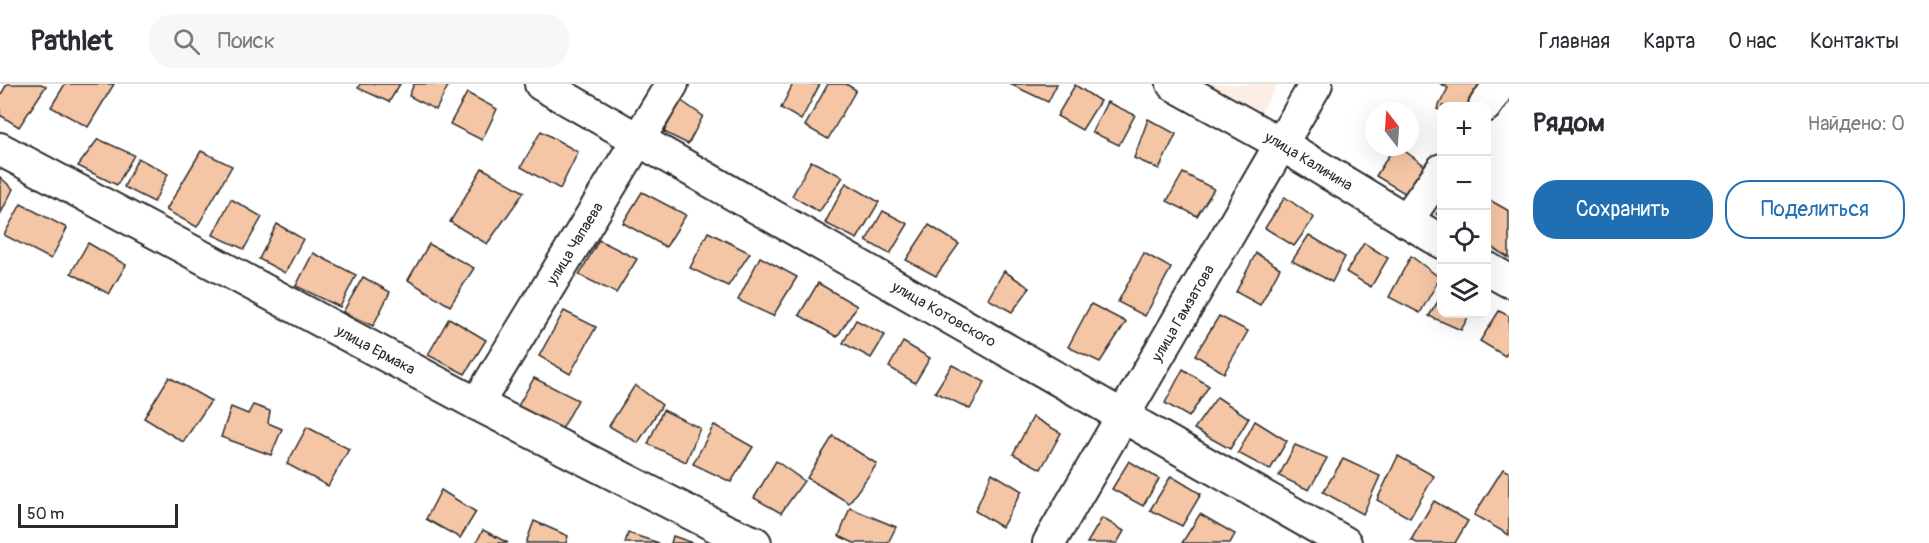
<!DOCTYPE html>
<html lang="ru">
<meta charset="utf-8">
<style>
:root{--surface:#fff;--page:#f7f7f7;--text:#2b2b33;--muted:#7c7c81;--line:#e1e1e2;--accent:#1f6fb2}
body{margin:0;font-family:Pangolin,sans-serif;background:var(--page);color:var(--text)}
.controls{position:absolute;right:18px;top:18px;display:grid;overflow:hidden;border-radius:12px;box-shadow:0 6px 24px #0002}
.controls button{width:54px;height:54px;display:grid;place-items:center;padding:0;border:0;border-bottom:2px solid var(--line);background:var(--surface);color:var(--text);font:30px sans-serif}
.compass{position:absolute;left:1365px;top:18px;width:54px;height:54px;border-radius:50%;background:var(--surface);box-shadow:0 6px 24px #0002;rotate:343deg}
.scale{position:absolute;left:18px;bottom:15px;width:160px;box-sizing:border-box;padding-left:6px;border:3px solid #2b2b2b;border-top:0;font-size:16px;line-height:21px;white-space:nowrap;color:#2b2b2b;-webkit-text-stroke:4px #fff;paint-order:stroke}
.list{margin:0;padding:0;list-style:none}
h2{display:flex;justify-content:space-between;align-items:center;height:78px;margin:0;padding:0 24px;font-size:26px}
h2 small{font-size:20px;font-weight:400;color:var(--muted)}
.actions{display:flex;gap:12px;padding:18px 24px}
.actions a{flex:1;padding:14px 0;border:2px solid var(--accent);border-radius:24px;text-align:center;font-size:21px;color:var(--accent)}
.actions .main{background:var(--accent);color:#fff}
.icon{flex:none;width:33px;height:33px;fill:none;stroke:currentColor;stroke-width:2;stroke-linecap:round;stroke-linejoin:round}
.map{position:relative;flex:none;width:1509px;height:459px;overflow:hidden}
header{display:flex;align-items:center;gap:36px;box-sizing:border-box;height:84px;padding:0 30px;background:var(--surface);border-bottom:2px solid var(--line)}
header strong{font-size:28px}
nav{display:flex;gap:33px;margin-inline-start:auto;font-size:21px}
.search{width:420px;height:54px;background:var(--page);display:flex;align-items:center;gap:15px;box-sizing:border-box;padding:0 21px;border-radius:24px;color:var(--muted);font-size:22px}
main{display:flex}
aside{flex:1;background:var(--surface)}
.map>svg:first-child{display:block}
</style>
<header>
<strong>Pathlet</strong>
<div class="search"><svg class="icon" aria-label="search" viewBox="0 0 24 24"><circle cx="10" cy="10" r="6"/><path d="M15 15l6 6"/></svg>Поиск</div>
<nav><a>Главная</a><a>Карта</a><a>О нас</a><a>Контакты</a></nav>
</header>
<main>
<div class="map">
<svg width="1509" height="459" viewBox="0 0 1509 459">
<rect width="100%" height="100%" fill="#fff"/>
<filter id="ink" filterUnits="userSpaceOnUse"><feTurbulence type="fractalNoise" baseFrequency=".0167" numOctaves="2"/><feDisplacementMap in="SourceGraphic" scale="12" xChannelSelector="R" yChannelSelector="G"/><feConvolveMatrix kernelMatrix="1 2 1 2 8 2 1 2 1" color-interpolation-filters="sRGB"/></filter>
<g filter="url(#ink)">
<path fill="#fceee4" d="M1208,0H1278L1260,30Z"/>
<g fill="#f5c6a5" stroke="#2b2b2b" stroke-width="1.5">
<path d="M7,0H41L46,2L19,43L0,31V12Z"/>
<path d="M65,0H114L88,43L51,23Z"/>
<path d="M360,0H400L389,18L358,4Z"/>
<path d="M414,0H449L436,26L409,12Z"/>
<path d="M793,0H820L801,36L781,24Z"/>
<path d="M828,0H846L856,6L828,55L805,42Z"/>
<path d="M1010,0H1057L1048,18Z"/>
<path d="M1441,0H1480L1469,22H1442V27L1437,25L1448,4Z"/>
<path d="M1075,1L1100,17L1082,46L1057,32Z"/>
<path d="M467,9L497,25L482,56L450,40Z"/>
<path d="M680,16L703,32L688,60L664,48Z"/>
<path d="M1107,18L1135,31L1119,61L1092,48Z"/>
<path d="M1148,35L1176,50L1159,85L1134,74Z"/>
<path d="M541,47L578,68L560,105L521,83Z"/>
<path d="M98,55L134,71L117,101L78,82Z"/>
<path d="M1394,63H1399L1424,81L1408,111L1376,92Z"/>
<path d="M201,67L232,82L197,143L166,126Z"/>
<path d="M138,74L168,90L154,118L124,103Z"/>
<path d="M811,77L843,93L819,128L792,112Z"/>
<path d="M482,84L524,108L487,160L450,138Z"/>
<path d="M1183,89L1214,105L1197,132L1167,117Z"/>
<path d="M0,93L13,105L0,131Z"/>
<path d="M846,99L879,118L857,155L825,139Z"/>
<path d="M642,108L686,131L666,163L623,139Z"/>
<path d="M1285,113L1314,134L1294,162L1265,144Z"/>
<path d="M1486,114L1509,127V174L1486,160Z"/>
<path d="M231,115L262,133L244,165L213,151Z"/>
<path d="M21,120L67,144L51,175L4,151Z"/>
<path d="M1442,122V134L1436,130Z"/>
<path d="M883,127L908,140L890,170L866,157Z"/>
<path d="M277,140L303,155L285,189L259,175Z"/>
<path d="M929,141L959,160L936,192L906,176Z"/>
<path d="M708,148L750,169L728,202L690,184Z"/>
<path d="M1309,151L1345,173L1332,198L1292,177Z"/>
<path d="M599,156L637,175L616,209L579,191Z"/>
<path d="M88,159L126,181L109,210L71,189Z"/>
<path d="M1364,159L1388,174L1371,203L1346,188Z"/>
<path d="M429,160L474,184L450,222L408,196Z"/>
<path d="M313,169L356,191L340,223L296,202Z"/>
<path d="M1144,169L1171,184L1145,232L1118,218Z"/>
<path d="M1256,169L1280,184L1260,221L1236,208Z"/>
<path d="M1411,172L1440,194L1420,229L1389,213Z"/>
<path d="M760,173L797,193L773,232L738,216Z"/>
<path d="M1004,187L1030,204L1012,228L988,215Z"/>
<path d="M363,193L390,208L373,242L343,228Z"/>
<path d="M818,199L857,222L837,253L799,231Z"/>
<path d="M1442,211V230H1470L1461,246L1429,232Z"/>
<path d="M1091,220L1126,238L1100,278L1068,263Z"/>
<path d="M564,227L596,243L570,290L539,272Z"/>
<path d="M1499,227L1509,232V266L1505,272L1480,257Z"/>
<path d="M1219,232L1248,247L1224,289L1195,271Z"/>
<path d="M449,234L486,256L465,290L428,271Z"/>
<path d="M856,236L885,251L871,274L843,259Z"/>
<path d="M903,258L930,274L915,299L889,283Z"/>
<path d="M952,281L985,298L970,325L935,308Z"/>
<path d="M1183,285L1209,302L1189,333L1165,319Z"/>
<path d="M169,293L211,317L183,358L144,334Z"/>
<path d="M534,294L578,316L562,345L518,322Z"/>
<path d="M635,301L662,321L638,359L609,342Z"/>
<path d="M1217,313L1249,334L1230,365L1194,345Z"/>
<path d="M253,321L270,327L268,339L282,345L271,371L221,353L231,323L248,330Z"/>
<path d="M663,326L700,344L686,378L648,360Z"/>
<path d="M1033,333L1061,349L1041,385L1013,370Z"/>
<path d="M1255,337L1287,357L1270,386L1238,369Z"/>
<path d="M714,341L753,363L731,398L693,380Z"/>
<path d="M307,343L349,365L328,402L287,380Z"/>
<path d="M833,352L877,380L849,419L807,394Z"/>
<path d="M1295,361L1327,374L1309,406L1279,392Z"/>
<path d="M1398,372L1434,392L1410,434L1377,416Z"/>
<path d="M1343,375L1380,392L1363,430L1323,408Z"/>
<path d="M776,377L804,397L781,429L754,414Z"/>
<path d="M1129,377L1159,395L1143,422L1112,405Z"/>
<path d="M1503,385L1509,388V451L1474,431Z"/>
<path d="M992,389L1022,407L1002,443L975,427Z"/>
<path d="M1171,392L1201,410L1182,442L1150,426Z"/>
<path d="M441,406L476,428L460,454L426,435Z"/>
<path d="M1434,417L1468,437L1455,459H1417L1411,456Z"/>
<path d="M850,424L896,443L888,459H854L839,452Z"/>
<path d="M1200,430L1235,450L1230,459H1182Z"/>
<path d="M1102,434L1124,447L1117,459H1087Z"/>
<path d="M534,437L568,452L566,459H526Z"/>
<path d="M483,446L508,459H476Z"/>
<path d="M628,449L659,459H625Z"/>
<path d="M673,452L693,459H671Z"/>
</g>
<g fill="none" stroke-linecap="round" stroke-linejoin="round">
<g stroke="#2b2b2b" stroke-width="36">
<g id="minor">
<path id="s1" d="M541,0L1345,459"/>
<path id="s2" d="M1173,0L1281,60L1442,158"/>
<path d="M1485,22L1500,0"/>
<path id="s3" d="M0,65L477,320L728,448L755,459"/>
<path d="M1406,137L1442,86"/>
<path d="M1486,184L1509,197"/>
<path id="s4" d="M477,320L672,0"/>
<path id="s5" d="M1049,459L1316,0"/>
</g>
</g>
<use href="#minor" stroke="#fff" stroke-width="32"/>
</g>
</g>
<g text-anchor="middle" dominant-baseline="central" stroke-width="4.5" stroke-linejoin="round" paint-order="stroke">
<g font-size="15" fill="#2b2b2b" stroke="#fff">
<text stroke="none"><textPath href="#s2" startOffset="156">улица Калинина</textPath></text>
<text stroke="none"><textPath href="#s4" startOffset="188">улица Чапаева</textPath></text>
<text stroke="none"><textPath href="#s1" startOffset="464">улица Котовского</textPath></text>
<text stroke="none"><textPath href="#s5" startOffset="266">улица Гамзатова</textPath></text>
<text stroke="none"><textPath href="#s3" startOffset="426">улица Ермака</textPath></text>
</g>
</g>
</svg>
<div class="controls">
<button>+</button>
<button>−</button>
<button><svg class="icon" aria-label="locate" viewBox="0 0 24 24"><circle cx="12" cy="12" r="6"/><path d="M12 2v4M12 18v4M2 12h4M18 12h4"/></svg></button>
<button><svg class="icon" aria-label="layers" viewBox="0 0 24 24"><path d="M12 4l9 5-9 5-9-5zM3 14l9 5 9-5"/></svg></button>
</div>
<svg class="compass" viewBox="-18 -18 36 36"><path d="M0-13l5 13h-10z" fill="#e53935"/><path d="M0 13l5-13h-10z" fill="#7c7c81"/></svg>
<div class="scale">50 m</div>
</div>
<aside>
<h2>Рядом<small>Найдено: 0</small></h2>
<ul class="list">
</ul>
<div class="actions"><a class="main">Сохранить</a><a>Поделиться</a></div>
</aside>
</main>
